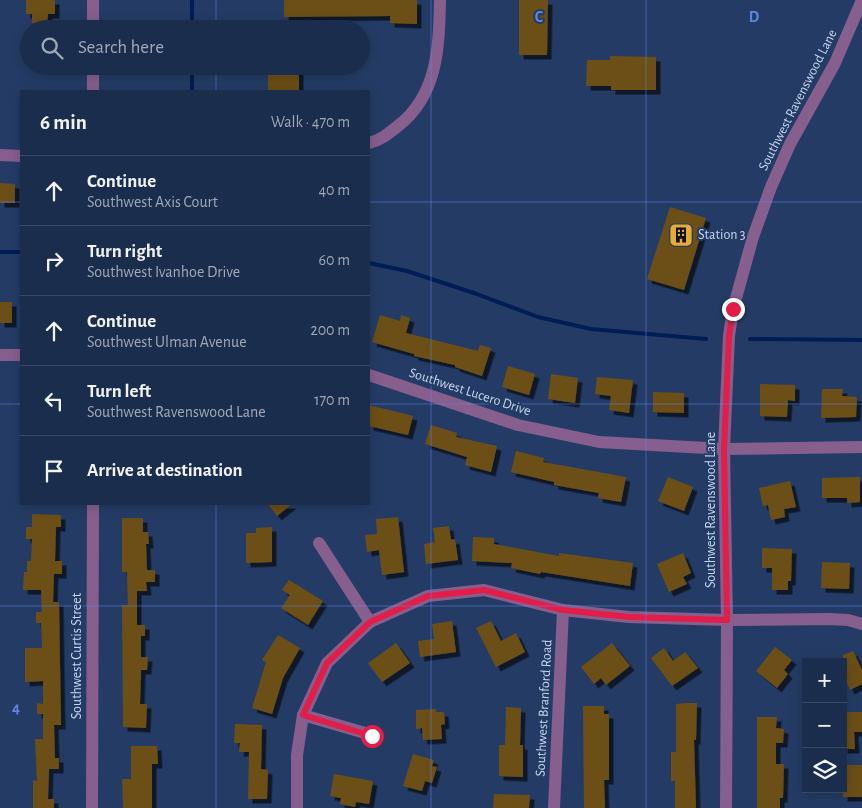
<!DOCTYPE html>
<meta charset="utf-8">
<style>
:root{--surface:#1b2d4c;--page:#243553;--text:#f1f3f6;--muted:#a0a8b5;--line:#394964}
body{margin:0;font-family:"Alegreya Sans",sans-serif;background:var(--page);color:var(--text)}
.controls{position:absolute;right:15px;bottom:15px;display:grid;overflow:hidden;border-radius:0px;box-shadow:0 2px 12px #0003}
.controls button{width:45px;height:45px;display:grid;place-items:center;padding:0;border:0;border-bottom:1px solid var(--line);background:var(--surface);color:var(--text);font:25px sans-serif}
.stop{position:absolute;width:15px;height:15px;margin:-11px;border:4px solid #e11d48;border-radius:50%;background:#fff}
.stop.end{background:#e11d48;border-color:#fff;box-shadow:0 1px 5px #0008}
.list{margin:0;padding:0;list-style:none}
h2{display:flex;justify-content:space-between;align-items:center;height:65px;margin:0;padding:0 20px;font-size:21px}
h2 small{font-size:16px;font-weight:400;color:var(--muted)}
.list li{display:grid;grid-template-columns:32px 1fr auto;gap:15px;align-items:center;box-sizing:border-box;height:70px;padding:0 20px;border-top:1px solid var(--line)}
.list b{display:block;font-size:19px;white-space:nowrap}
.list p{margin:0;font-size:16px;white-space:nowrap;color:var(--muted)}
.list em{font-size:16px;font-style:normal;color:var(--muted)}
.icon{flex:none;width:28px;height:28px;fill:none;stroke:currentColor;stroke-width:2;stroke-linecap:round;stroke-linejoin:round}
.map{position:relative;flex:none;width:862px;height:808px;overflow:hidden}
.search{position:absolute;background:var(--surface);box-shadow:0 2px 12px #0003;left:20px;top:20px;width:350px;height:55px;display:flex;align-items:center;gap:12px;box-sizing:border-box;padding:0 18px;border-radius:28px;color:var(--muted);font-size:19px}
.panel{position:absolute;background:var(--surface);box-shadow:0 2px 12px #0003;left:20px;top:90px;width:350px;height:415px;border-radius:0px}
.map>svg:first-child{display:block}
</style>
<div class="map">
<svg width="862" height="808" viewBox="0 0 862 808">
<defs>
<filter id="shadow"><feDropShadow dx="4.5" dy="4.5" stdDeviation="0" flood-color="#0009"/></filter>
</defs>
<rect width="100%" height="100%" fill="#243c65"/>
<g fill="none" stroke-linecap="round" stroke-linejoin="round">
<g stroke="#001d55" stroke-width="4">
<path d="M192,0V29"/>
<path d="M192,66V91"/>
<path d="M0,252H21"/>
<path d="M369,263L407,271L474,293L538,317L591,329L706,339"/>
<path d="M750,339L862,340"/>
</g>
</g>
<g fill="#6c4f17" filter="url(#shadow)">
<path d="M26,0H55V14H48L47,24L32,23V14H26Z"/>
<path d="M284,0H417V24L390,23V16L284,17Z"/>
<path d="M519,0H548L547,55H519Z"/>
<path d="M610,56L656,57V90H611V86H586L587,60H610Z"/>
<rect x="268" y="66" width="31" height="25"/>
<path d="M0,183L15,184V203H0Z"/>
<path d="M670,207L706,218L684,290L647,279Z"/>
<rect x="0" y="302" width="12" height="21"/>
<path d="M380,315L400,321L401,315L410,318L406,333L478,351L480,345L491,348L482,376L455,367V365L414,356V354L372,342Z"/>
<path d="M508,366L535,374L529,395L502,387Z"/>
<path d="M551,374L578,378L575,403L548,399Z"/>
<path d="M597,377L633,380L629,413L609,410L611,396L595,394Z"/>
<path d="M760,384L795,385V401L788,400L787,417L760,416Z"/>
<path d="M822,389H843L842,396L857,397L856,417L821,418Z"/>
<path d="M653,392L684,393V413L653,412Z"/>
<path d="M369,405L413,416L408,435L369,426Z"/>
<path d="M431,425L457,433L456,437L497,446L491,472L465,465L467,457L425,444Z"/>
<path d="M516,451L544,458L543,462L626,477L621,502L598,498L599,493L554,485V482L511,472Z"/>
<path d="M668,477L693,487L684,511L658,501Z"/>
<path d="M860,477V502L847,503V498H822V478Z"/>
<path d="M790,481L796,507L784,509L785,517L771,520L768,505L763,506L759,488Z"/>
<path d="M268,504H292L277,516Z"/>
<path d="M32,514L61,515V527H56L55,561H62V574H54L53,602H59L61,725H54L55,758H59V769H49L48,799H54V808H33V780L37,781L35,739H43V714H37V703L43,704V681L25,682V648H42L41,623H36V612H42L41,590H23L24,572H27V561H31L32,539H26V527H32Z"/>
<path d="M398,517L404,572L382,575L379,550L367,552L365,535L377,534L376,519Z"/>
<path d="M122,518H143V532H148L149,544H146L147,570H155V582H146L147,591H137V625H145V636H141V657H148L147,670H141L140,704H147L146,728L123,727L122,605H128L127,572H122Z"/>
<path d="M449,526L451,540L455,539L458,560L426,564L424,544L435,542L433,528Z"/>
<path d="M272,527V562L246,563V533H256V528Z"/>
<path d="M473,537L494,538V544L559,556V553L633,563L630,586L541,572L540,574L511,568L512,563L472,561Z"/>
<path d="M762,548L792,549L791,581H788V590H772V568H762Z"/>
<path d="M683,553L691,573L683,577L687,584L669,592L657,564Z"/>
<path d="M822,562L850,563L849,589L821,588Z"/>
<path d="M289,580L323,601L308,625L281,608L290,595L282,590Z"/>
<path d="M452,621L456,652L420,657L418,641L434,639L432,624Z"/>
<path d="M491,621L501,641L516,633L525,652L496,667L476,628Z"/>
<path d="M278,635L300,648L283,678L272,714L252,708L266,662L262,660Z"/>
<path d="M396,643L410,663L382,682L368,663Z"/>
<path d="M612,643L630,666L606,685L601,678L594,684L581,667Z"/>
<path d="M775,647L792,660L784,670L788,674L777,688L756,671Z"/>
<path d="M664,648L673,661L685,652L698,668L672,686L651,658Z"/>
<path d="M853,651L862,670V684L850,690L843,674V655Z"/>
<path d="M687,703H697L696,740H694L696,808H675V781H671V752H676V704Z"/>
<path d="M583,706H604V714H609V780H604L605,808H584Z"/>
<path d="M506,707L521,708L520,745H523V777L499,776V745H505Z"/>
<path d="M436,709V712H444L445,724L441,725L442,739L423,740L422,728L416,729V710Z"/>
<path d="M843,712H862V732H854L855,749H843Z"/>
<path d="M757,717H777L776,728L784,729L783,743H776V764H784L783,798H780V808H757Z"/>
<path d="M235,724L262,725L261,769L268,770L267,799H248L249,752H239L240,743H234Z"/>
<path d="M131,746H157L158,764H152V808H123L122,779H131Z"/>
<path d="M413,754L434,760L432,766L437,767L432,783L425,781L422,791L403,786Z"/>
<path d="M846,765H862V797H843V775H846Z"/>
<path d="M334,774L373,781L369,804L356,802L355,807L340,804L341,798L330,796Z"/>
<path d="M494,794L530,795L529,808H493Z"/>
</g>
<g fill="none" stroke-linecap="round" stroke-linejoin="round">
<g stroke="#875f8f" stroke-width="12">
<path d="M93,29V0"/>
<path d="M93,91V66"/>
<path d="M369,143C381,140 388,134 398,126C438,95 439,47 440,0"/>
<path d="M0,155L21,156"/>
<path d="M0,355H21"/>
<path d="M369,375L518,425L599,442L724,449L862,447"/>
<path d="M319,543L370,622"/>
<path d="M303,715L372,735"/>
<path d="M92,808L93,504"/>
<path d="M297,808V755L303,715L327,663L370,622L428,596L484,590L563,610L629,617L727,620L830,619L848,620L862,624"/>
<path d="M554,808L563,610"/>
<path d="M726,808L727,620L724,449L729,336L733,309L753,237L771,187L790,144L835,63L862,0"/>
</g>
</g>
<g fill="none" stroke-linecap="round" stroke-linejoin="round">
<path stroke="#e11d48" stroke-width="6" d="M372,736L303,715L327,663L370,622L428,596L484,590L563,610L629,617L727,620L724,449L729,336L733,309"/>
</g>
<path fill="none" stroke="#6184e1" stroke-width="1" stroke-opacity="0.55" d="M216,0V29M431,0V808M646,0V808M216,66V91M0,202H21M369,202H862M0,404H21M369,404H862M216,504V808M0,606H862"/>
<defs>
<g id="building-square" transform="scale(1.25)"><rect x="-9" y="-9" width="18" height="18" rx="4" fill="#e7ac36" stroke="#243c65"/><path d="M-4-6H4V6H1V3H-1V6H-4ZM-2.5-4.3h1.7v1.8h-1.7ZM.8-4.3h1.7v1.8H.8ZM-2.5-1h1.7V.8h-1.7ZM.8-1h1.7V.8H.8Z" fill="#111"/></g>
</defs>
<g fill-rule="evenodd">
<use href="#building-square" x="681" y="235"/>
</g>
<g text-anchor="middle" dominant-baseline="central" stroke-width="4" stroke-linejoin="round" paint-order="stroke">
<g font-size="14" fill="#c6d6ef" stroke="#243c65">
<text transform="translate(798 100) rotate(-63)">Southwest Ravenswood Lane</text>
<text transform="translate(470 392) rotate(18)">Southwest Lucero Drive</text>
<text transform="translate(711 510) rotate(-90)">Southwest Ravenswood Lane</text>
<text transform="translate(77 656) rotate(-90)">Southwest Curtis Street</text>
<text transform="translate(544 708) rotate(-87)">Southwest Branford Road</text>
</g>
<g font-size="14" fill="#c6d6ef" stroke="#243c65" text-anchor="start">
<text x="698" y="235">Station 3</text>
</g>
</g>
<g font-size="16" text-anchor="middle" font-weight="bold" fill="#6184e1" stroke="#243c65" stroke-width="4" stroke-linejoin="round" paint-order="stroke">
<text x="539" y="22">C</text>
<text x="754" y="22">D</text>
<text x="16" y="713">4</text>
</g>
</svg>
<div class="controls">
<button>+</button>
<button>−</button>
<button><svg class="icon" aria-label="layers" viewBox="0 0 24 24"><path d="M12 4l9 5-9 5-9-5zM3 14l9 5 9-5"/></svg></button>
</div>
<div class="stop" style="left:372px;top:736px"></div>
<div class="stop end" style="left:733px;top:309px"></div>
<div class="search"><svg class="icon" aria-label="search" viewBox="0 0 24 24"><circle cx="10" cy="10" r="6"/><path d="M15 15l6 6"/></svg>Search here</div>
<section class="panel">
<h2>6 min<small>Walk · 470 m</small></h2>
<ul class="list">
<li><svg class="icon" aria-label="ahead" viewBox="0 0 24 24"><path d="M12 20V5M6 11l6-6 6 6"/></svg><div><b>Continue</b><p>Southwest Axis Court</p></div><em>40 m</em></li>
<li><svg class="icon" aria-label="right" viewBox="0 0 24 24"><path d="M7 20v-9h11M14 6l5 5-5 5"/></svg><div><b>Turn right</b><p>Southwest Ivanhoe Drive</p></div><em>60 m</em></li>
<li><svg class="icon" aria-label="ahead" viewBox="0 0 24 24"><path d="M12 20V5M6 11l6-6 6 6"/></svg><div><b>Continue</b><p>Southwest Ulman Avenue</p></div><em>200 m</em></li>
<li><svg class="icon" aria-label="left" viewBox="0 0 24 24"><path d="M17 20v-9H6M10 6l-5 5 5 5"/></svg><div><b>Turn left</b><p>Southwest Ravenswood Lane</p></div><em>170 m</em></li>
<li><svg class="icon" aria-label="arrive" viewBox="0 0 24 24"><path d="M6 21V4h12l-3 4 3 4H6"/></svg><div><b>Arrive at destination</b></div></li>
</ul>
</section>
</div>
